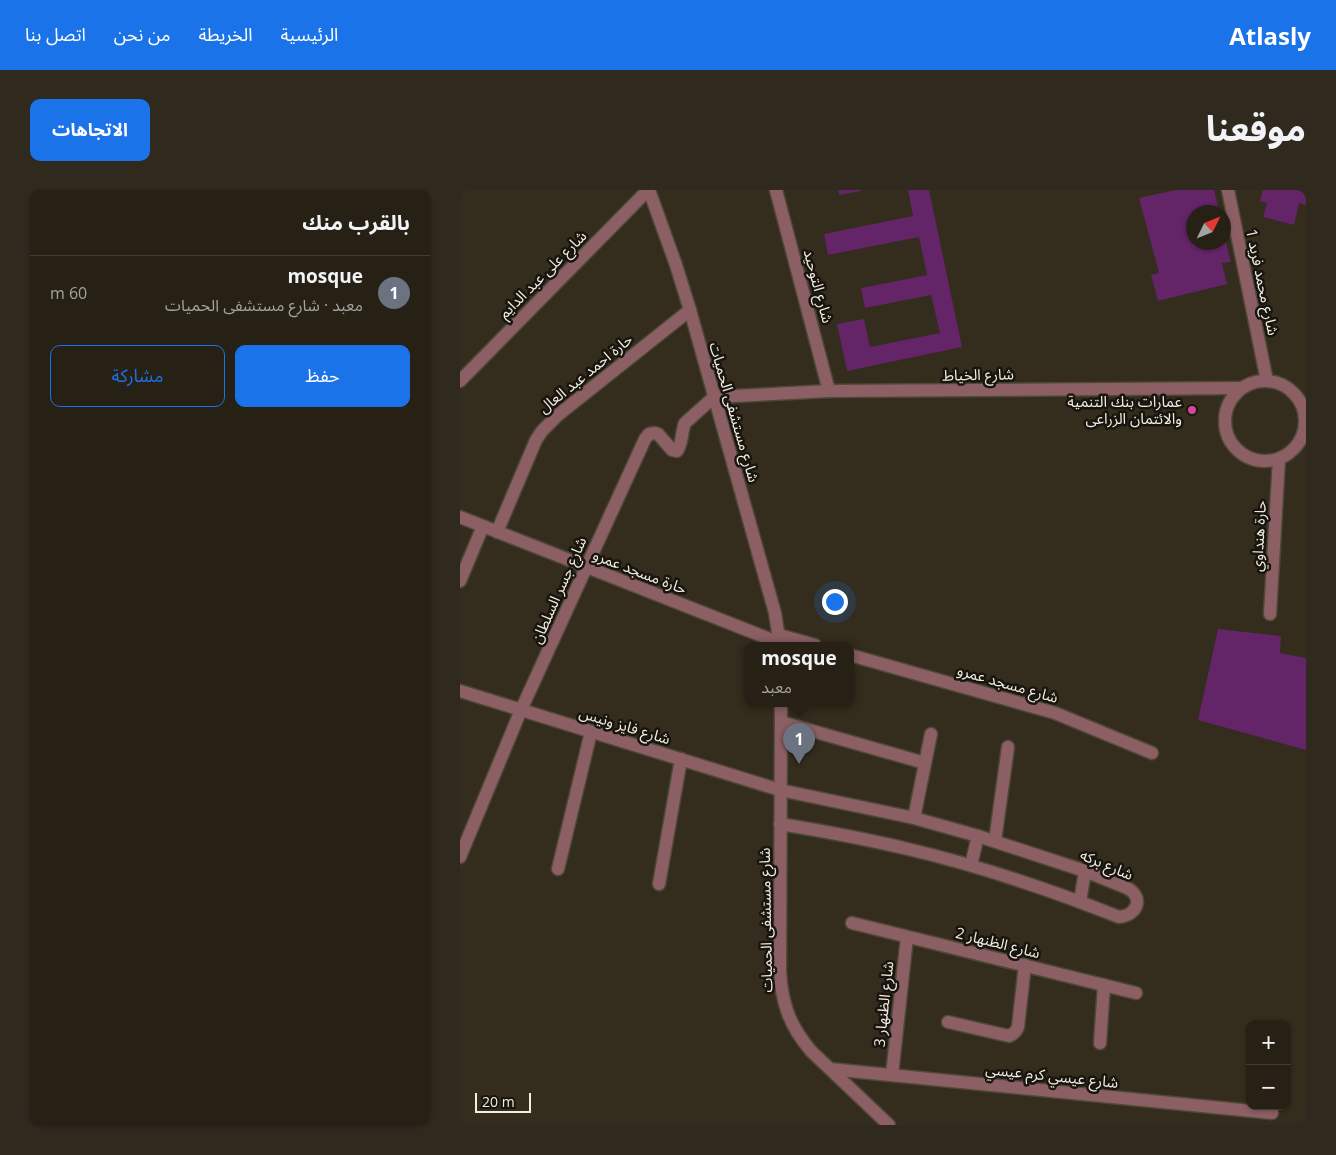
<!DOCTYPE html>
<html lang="ar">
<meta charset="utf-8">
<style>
:root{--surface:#272115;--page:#2f291e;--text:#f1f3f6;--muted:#a4a3a0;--line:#433e34;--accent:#1a73e8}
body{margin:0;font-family:"Open Sans","Noto Sans Arabic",sans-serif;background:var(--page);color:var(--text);direction:rtl}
.controls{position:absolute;right:15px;bottom:15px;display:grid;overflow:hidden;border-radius:10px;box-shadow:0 1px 4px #0004}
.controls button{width:45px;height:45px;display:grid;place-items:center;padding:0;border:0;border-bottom:1px solid var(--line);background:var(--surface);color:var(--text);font:25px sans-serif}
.compass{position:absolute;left:726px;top:15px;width:45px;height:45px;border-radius:50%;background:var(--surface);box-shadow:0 1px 4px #0004;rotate:47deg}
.scale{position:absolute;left:15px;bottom:12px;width:56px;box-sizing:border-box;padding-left:5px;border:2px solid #f2ece2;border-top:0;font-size:14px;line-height:18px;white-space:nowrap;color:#f2ece2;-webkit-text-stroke:4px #18150e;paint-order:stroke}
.you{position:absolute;left:374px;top:411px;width:18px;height:18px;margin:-12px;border:4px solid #fff;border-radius:50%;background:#1a73e8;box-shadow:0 0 0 8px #1a73e833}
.badge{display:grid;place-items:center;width:32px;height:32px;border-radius:50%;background:var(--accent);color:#fff;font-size:16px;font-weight:700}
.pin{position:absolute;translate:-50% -41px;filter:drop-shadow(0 1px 2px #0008)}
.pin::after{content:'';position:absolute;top:26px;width:18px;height:15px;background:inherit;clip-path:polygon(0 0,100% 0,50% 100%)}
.popup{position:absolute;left:284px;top:452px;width:110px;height:65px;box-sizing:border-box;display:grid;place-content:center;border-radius:10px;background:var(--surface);filter:drop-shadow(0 1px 4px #0005);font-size:16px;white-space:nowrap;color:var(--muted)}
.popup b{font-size:19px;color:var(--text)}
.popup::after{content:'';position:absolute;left:50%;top:100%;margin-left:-10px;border:10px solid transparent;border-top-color:var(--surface)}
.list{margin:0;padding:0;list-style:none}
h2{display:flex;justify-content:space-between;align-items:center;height:65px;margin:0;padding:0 20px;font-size:21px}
h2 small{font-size:16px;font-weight:400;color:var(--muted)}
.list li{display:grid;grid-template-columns:32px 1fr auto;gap:15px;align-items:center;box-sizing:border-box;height:75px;padding:0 20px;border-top:1px solid var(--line)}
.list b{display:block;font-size:19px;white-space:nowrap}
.list p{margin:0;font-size:16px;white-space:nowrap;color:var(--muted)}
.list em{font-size:16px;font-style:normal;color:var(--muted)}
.actions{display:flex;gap:10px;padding:15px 20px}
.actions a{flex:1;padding:11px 0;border:1px solid var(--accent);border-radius:10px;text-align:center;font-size:18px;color:var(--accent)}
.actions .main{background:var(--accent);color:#fff}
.map{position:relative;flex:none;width:846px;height:935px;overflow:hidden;direction:ltr;border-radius:10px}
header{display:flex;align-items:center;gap:30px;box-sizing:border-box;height:70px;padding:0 25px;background:var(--accent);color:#fff}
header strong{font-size:24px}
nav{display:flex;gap:28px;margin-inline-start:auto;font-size:18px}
.intro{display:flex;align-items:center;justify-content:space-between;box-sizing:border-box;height:120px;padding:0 30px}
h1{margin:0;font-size:35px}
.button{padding:12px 22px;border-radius:10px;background:var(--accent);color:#fff;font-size:18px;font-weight:700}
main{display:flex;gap:30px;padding:0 30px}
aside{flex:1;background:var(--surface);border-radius:10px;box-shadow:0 1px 4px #0004}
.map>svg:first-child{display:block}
</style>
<header>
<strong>Atlasly</strong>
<nav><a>الرئيسية</a><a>الخريطة</a><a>من نحن</a><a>اتصل بنا</a></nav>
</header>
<div class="intro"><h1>موقعنا</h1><a class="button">الاتجاهات</a></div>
<main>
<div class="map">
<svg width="846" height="935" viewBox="0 0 846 935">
<rect width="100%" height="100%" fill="#342c1c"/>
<g fill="#632468">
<path d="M378,0H401V1L379,5Z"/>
<path d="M448,0H469L502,157L387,181L377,134L404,129L410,157L480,143L471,105L405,118L401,98L467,85L459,47L368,65L364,44L453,26Z"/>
<path d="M716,0H754L759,22H734V52H764V45L771,72L762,73L767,94L698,111L691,85L699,83L679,8Z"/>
<path d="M803,0H846V15L839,13L834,35L803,27L807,13L800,11Z"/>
<path d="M758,439L821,446L820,463L846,468V560L738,530Z"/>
</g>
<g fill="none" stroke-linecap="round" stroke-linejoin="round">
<g stroke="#4f4738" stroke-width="15">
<g id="minor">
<path d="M316,0L369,201"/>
<path d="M768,0L807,191"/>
<circle cx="805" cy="231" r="40"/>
<path d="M0,191L188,0"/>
<path d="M0,327L320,453"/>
<path d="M37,342L76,250L82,241L98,225L230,120"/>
<path d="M0,391L23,336"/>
<path d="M810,424L819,269"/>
<path d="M319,445L355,455"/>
<path d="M390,465L595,523L692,563"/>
<path d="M0,501L320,600L454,628L518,646L625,681L667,698C684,707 678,725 659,727C591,700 520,676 448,659C406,649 363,641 320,634"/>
<path d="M321,532L465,573"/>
<path d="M454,628L471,544"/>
<path d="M535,651L548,557"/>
<path d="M0,667L61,520L185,249L189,244L195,243L198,244L212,260L217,261C223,253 221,242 225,233L254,207L369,201L782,198"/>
<path d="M511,675L518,646"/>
<path d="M98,679L131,542"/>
<path d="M199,694L221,569"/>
<path d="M620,712L625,681"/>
<path d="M392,733L676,803"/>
<path d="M488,832L549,846C554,844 556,842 558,837L565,775"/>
<path d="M640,853L644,795"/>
<path d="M370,879L812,923"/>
<path d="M432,885L447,747"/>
</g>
</g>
<g stroke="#4f4738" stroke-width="15">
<g id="tertiary">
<path d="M189,0L216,75L230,120L315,423L320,455"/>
<path d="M321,513L320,782C322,815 330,836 351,861L429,935"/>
</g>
</g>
<use href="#minor" stroke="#8b5f64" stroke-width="12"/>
<use href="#tertiary" stroke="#8b5f64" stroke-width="12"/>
</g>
<circle fill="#d1479c" stroke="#18150e" stroke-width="2" cx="732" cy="220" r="5"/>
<g text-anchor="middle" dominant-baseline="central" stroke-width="5" stroke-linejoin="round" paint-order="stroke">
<g font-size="15" fill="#f2ece2" stroke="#18150e">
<text transform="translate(82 84) rotate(-45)">شارع على عبد الدايم</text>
<text transform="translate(803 92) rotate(78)">شارع محمد فريد 1</text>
<text transform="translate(359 96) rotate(75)">شارع التوحيد</text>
<text transform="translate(125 183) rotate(-39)">حارة احمد عبد العال</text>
<text transform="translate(518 184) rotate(-1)">شارع الخياط</text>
<text transform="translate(275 222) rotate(74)">شارع مستشفى الحميات</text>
<text transform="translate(798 346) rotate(-87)">حارة هنداوي</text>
<text transform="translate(180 381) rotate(21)">حارة مسجد عمرو</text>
<text transform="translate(98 400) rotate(-66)">شارع جسر السلطان</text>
<text transform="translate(548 493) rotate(16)">شارع مسجد عمرو</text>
<text transform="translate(165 535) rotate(17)">شارع فايز ونيس</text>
<text transform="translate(647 674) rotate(23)">شارع بركه</text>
<text transform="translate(305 730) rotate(-91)">شارع مستشفى الحميات</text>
<text transform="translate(538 752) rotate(14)">شارع الظنهار 2</text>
<text transform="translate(423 814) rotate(-84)">شارع الظنهار 3</text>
<text transform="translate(592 885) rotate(6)">شارع عيسي كرم عيسي</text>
</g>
<g font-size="15" fill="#f2ece2" stroke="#18150e" text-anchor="end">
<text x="722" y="211">عمارات بنك التنمية<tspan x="722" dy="17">والائتمان الزراعى</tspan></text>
</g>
</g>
</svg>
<div class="controls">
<button>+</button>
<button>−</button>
</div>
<svg class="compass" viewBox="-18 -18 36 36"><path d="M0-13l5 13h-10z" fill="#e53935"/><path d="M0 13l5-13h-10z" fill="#a4a3a0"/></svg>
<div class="scale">20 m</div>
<div class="you"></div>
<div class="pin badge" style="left:339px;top:574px;background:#6b7280">1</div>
<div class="popup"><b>mosque</b>معبد</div>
</div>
<aside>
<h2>بالقرب منك<small></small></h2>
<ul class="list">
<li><span class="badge" style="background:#6b7280">1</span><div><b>mosque</b><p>معبد · شارع مستشفى الحميات</p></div><em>60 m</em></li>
</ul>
<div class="actions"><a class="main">حفظ</a><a>مشاركة</a></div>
</aside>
</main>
